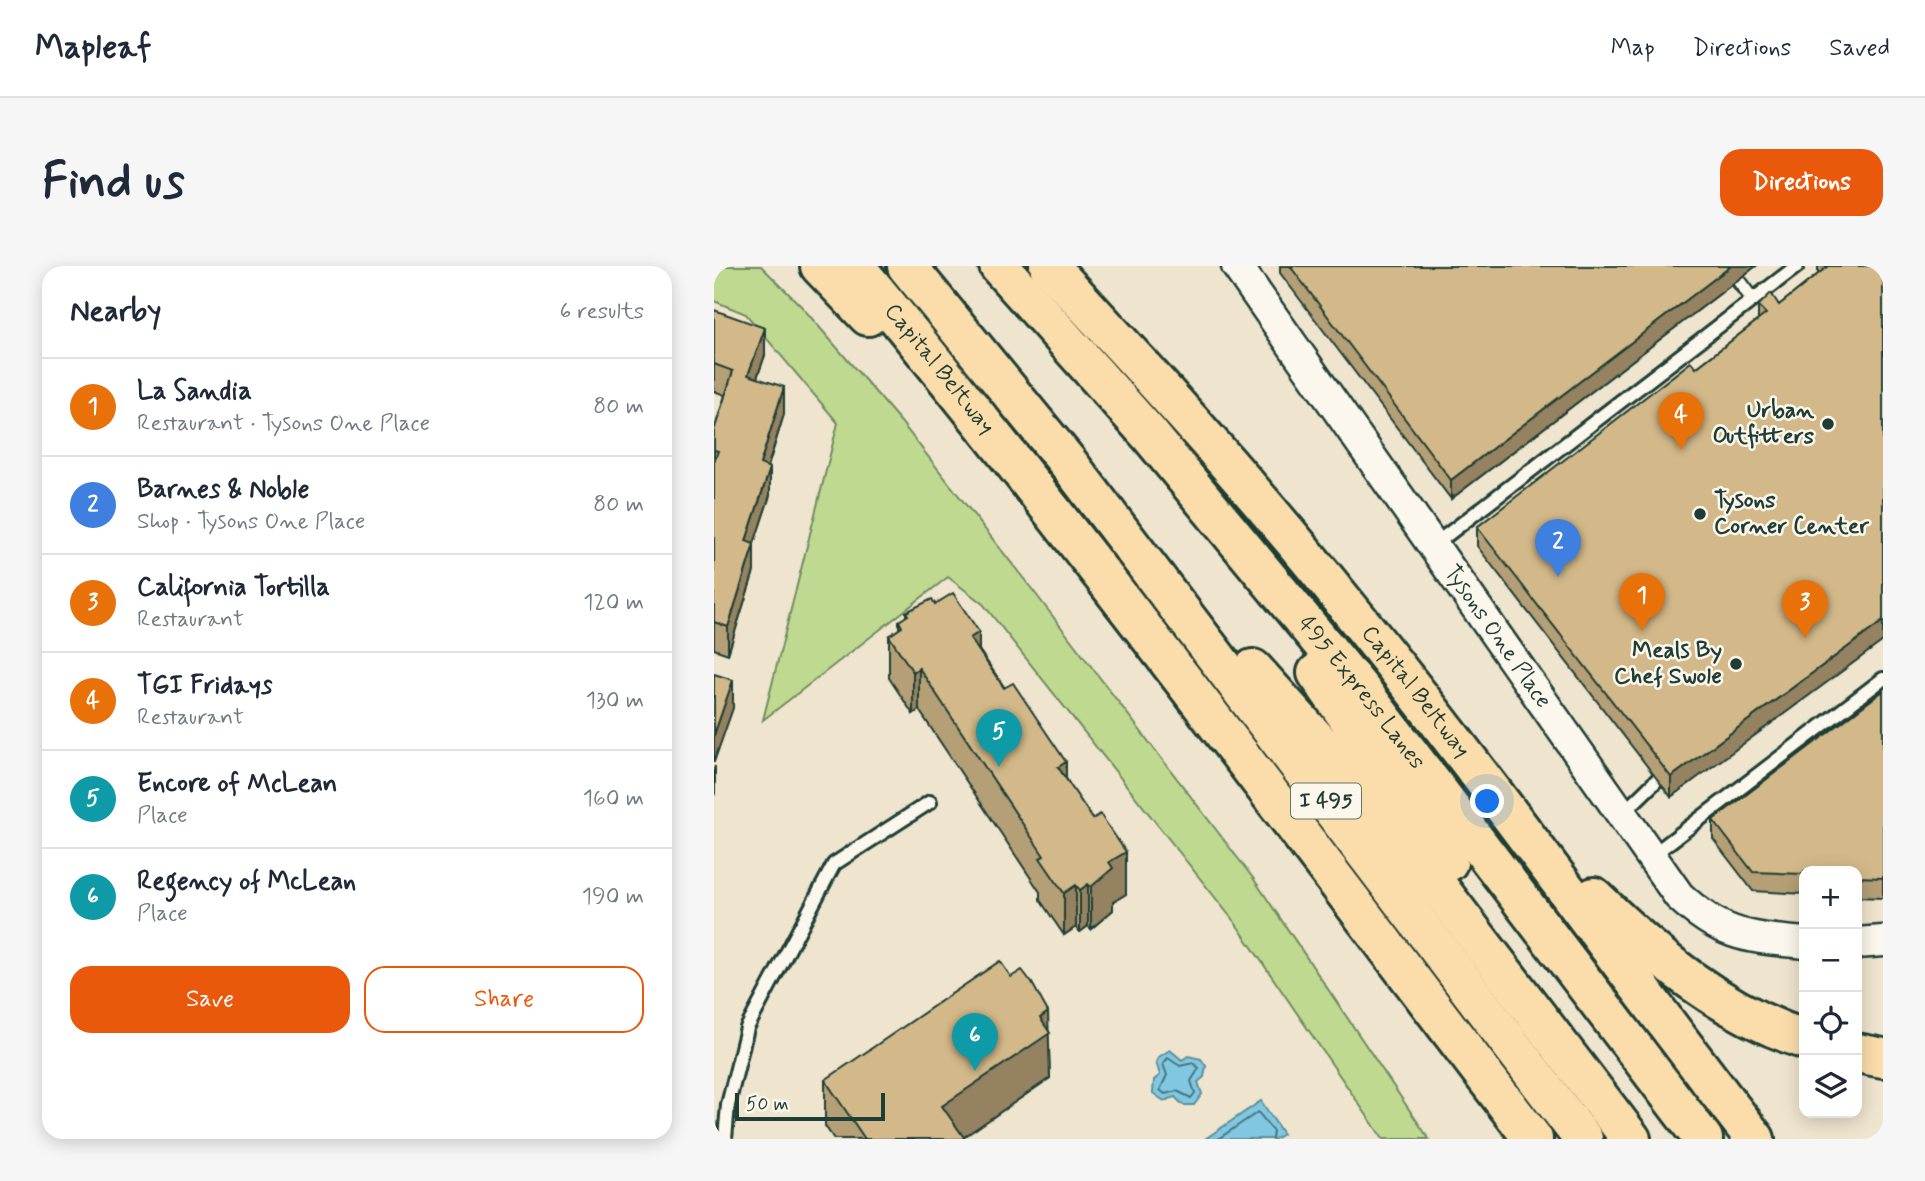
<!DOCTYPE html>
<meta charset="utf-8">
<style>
:root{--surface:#fff;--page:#f6f6f7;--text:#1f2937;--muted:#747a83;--line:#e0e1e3;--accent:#ea580c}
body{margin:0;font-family:Mynerve,sans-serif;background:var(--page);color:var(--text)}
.controls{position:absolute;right:21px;bottom:21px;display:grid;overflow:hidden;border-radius:14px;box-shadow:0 4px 18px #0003}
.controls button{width:63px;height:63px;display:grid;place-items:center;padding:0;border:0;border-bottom:2px solid var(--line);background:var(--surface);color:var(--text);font:35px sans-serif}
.scale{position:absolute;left:21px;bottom:18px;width:150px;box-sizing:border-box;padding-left:7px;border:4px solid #1f3d34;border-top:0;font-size:19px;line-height:24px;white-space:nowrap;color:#1f3d34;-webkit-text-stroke:5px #fbf7ec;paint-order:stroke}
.you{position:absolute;left:774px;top:536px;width:24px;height:24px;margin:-18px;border:5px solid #fff;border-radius:50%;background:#1a73e8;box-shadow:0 0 0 10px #1a73e833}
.badge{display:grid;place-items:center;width:46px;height:46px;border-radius:50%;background:var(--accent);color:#fff;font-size:23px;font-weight:700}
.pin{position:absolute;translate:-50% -58px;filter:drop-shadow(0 2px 4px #0008)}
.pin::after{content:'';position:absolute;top:37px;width:24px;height:21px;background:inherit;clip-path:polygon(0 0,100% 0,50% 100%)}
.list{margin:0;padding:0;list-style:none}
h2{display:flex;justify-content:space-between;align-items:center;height:91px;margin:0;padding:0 28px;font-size:30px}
h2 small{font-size:23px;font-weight:400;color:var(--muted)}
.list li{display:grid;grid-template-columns:46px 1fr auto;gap:21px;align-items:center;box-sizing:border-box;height:98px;padding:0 28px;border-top:2px solid var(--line)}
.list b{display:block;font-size:26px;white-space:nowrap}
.list p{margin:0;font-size:23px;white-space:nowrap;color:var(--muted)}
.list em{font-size:23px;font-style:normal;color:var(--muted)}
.actions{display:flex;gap:14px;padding:21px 28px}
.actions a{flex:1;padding:16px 0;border:2px solid var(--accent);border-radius:21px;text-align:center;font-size:24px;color:var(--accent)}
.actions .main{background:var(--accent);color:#fff}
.icon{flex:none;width:38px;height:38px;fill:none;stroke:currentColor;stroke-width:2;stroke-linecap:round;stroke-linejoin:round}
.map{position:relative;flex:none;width:1169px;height:873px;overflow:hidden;border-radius:21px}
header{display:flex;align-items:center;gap:42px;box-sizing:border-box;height:98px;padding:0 35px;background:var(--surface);border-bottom:2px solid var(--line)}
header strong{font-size:33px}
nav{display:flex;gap:38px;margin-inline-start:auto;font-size:24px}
.intro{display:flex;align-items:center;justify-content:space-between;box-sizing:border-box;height:168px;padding:0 42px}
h1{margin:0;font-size:49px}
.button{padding:18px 32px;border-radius:21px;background:var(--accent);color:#fff;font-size:24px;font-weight:700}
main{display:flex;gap:42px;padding:0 42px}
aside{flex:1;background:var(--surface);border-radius:21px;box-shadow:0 4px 18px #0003}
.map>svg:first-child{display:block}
</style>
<header>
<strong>Mapleaf</strong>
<nav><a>Map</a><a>Directions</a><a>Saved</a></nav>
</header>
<div class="intro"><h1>Find us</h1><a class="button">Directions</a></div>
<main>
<aside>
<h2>Nearby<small>6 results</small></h2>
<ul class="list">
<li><span class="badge" style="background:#e8710a">1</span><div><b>La Sandia</b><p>Restaurant · Tysons One Place</p></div><em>80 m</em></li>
<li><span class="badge" style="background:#3f7fe0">2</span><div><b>Barnes &amp; Noble</b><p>Shop · Tysons One Place</p></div><em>80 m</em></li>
<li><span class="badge" style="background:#e8710a">3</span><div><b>California Tortilla</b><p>Restaurant</p></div><em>120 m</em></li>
<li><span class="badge" style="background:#e8710a">4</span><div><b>TGI Fridays</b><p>Restaurant</p></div><em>130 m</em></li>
<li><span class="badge" style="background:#0f9aa8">5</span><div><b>Encore of McLean</b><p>Place</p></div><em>160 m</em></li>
<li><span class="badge" style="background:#0f9aa8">6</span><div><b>Regency of McLean</b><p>Place</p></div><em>190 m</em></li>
</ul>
<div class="actions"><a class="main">Save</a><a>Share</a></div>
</aside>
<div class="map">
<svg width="1169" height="873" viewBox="0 0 1169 873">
<rect width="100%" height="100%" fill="#efe4ce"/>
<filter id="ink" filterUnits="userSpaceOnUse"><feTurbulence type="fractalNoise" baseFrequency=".0143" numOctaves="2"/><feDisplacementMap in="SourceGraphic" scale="14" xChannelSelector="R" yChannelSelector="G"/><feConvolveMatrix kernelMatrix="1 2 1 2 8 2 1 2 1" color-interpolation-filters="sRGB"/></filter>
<g filter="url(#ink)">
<path fill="#c0d990" stroke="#708b62" stroke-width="2" d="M0,0H47L88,41L187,156L321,327L539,612L715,873H669L522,658L269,338L234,311L49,454L124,157L32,48L0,35Z"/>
<g fill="#81c7e2" stroke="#5a909c" stroke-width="2">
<path d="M456,784L468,794L474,790L487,793L492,800L490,811L484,816L488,828L480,839H469L461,831L450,835L439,827L440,814L446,809L442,796L445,791Z"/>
<path d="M547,835L569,868L561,873H491Z"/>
</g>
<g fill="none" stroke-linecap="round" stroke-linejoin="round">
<g stroke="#46747a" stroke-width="2">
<path d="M454,792L466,800L479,797L485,802L477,815L481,827L477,832L463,825L451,828L446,824L453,809L449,798Z"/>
<path d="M504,873L544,846L559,865L558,873"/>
</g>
<g stroke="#1f3d34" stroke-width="18">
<g id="service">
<path d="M1024,14L1039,34"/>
<path d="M720,279L1083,0"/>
<path d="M907,549L944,513"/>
<path d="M936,591L1169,413"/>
<path d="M11,873L14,839L33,762L120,598L216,536"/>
</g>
</g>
<g stroke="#1f3d34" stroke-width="35">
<g id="tertiary">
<path id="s1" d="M523,0L965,630C1009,671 1033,671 1090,677"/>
<path d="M1143,677L1169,675"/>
</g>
</g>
<g stroke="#1f3d34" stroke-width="44">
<g id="motorway">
<path d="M106,0L154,50"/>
<path id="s2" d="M141,0C376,284 595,581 819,873"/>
<path d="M193,0L355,198L869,873"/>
<path id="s3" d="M285,0L435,168L650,428L989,873"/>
<path id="s4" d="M335,0C437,109 536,219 629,335C772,510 902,695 1041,873"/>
<path d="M539,403L632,506L725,622L917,873"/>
<path d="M603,407L734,596"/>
<path d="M880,631C940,690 1009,747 1090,773"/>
<path d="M1143,787L1169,792"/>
</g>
</g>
<use href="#service" stroke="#fbf7ec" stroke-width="12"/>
<use href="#tertiary" stroke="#fbf7ec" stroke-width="30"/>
<use href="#motorway" stroke="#fbddab" stroke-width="38"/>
</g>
<g fill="#b59f76" stroke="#1f3d34" stroke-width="2">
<path d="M566,0H1042L737,233L566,7Z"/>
<path d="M1104,0H1169L957,531L763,280V261L982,102L1044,54V40L1065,39L1104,8Z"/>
<path d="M0,44L51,89L43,112L70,148L54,201L56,229L40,277V305L14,388L0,383V165L11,129L0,125Z"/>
<path d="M221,338L265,384L352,512L412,628L399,636V644L377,663L374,660L366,666L362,661L350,669L326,634V626L205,444L199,448L175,412V370L185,363V355L192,351V346Z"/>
<path d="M1169,425V632L1143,631V605H1090V628L1039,625L999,573V554Z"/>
<path d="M334,765L336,812L249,871L251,873H120L111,860V814Z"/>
</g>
<g fill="#948260" stroke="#1f3d34" stroke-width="2">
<path d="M1017,0H1042L737,233V214Z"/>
<path d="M51,62V89L34,137V109Z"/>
<path d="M70,121V148L46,225V198Z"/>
<path d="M56,202V229L32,302V275Z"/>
<path d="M40,278V305L14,388V361Z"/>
<path d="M1169,355V375L957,531V511Z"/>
<path d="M265,366V408L256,372Z"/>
<path d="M205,402V444L199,448V406Z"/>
<path d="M19,414V442L0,496V469Z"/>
<path d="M352,496V538L344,501Z"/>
<path d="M1,500V527L0,530V503Z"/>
<path d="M412,586V628L399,636V644L377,663V621L395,596Z"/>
<path d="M374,618V660L366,666V624Z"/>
<path d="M362,619V661L350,669V627Z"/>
<path d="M334,746L336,812L247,873L228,840L326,752Z"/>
</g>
<g fill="#d3b989" stroke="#1f3d34" stroke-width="2">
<path d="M576,0H1017L737,214Z"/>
<path d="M1112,0H1169V355L957,511L763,261L977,96L982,102L1052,48L1044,40L1057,27L1065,39L1113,1Z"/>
<path d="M0,44L51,62L34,109L70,121L46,198L56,202L32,275L40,278L14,361L0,356V196L4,185L0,184V165L19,105L0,98Z"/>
<path d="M239,327L265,366L256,372L290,422L299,417L352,496L344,501L379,553L386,548L412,586L395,596L399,602L377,621L374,618L366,624L362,619L350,627L326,592L330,590L205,402L199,406L175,370L188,361L185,355L194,349L192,346L218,333L221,338Z"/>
<path d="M0,408L19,414L0,469Z"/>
<path d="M1169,425V612L1143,611V605H1090V608L1039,606L999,554Z"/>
<path d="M286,695L297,711L308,704L318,717L334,746L326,752L336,767L228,840L251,873H151L111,814Z"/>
</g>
</g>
<g fill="#1f3d34" stroke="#fbf7ec" stroke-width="2.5">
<circle cx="1114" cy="158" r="7"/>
<circle cx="986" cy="248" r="7"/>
<circle cx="1022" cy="398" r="7"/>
</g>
<g text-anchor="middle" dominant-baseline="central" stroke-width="5" stroke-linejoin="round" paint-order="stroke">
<rect fill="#fbf7ec" stroke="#61756b" stroke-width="2" x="577" y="517.5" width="70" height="35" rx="5"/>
<g font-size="21" font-weight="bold" fill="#1f3d34">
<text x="612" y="535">I 495</text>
</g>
<g font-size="23" fill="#1f3d34" stroke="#fbf7ec">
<text stroke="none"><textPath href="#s2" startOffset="133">Capital Beltway</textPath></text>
<text stroke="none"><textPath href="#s1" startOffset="453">Tysons One Place</textPath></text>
<text stroke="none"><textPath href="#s4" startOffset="562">Capital Beltway</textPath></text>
<text stroke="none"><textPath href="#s3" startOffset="560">495 Express Lanes</textPath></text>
</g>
<g font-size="23" font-weight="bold" fill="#1f3d34" stroke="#fbf7ec" text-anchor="end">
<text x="1100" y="145">Urban<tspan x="1100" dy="26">Outfitters</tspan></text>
<text x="1000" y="235" text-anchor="start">Tysons<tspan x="1000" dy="26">Corner Center</tspan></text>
<text x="1008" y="385">Meals By<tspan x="1008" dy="26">Chef Swole</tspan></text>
</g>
</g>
</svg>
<div class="controls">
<button>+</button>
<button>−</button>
<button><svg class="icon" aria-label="locate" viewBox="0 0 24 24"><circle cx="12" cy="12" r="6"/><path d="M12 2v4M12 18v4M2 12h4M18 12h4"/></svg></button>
<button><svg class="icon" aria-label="layers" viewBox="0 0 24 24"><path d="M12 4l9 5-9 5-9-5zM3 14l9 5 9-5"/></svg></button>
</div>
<div class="scale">50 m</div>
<div class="you"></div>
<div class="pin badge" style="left:928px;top:365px;background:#e8710a">1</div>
<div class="pin badge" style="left:844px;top:311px;background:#3f7fe0">2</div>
<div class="pin badge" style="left:1091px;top:372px;background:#e8710a">3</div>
<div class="pin badge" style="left:967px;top:184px;background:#e8710a">4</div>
<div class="pin badge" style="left:285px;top:501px;background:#0f9aa8">5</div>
<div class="pin badge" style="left:261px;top:805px;background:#0f9aa8">6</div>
</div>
</main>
